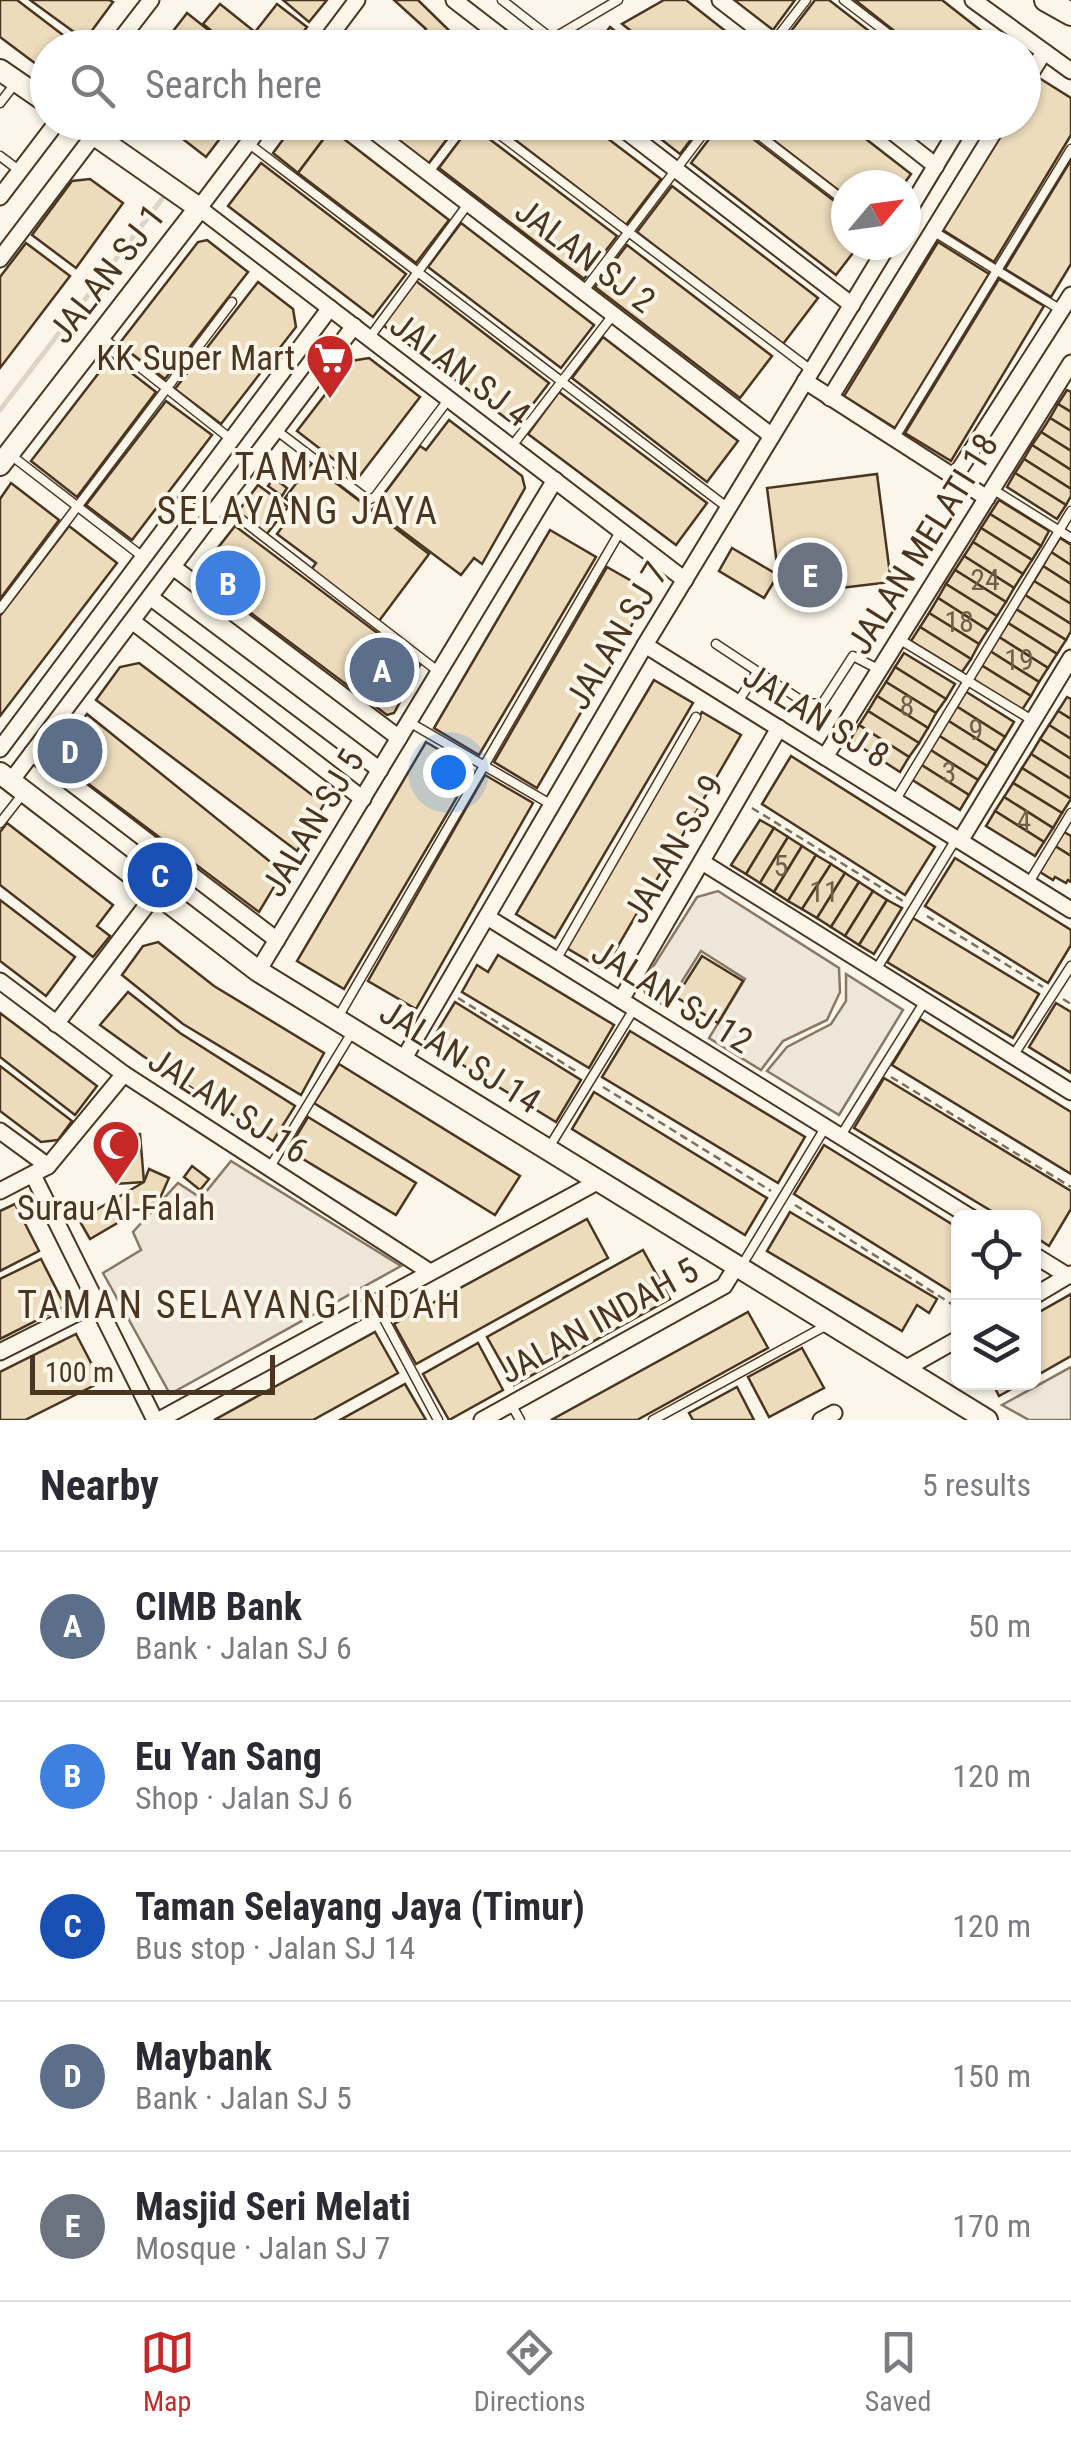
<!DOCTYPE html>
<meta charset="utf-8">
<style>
:root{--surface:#fff;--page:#f7f7f7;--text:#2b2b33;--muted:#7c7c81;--line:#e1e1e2;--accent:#c62828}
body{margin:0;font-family:"Roboto Condensed",sans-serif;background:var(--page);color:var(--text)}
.controls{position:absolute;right:30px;bottom:30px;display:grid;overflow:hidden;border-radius:15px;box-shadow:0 2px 8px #0004}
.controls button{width:90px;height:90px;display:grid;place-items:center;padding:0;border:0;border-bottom:2px solid var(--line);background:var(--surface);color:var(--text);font:50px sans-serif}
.compass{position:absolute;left:831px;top:170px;width:90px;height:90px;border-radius:50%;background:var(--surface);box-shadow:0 2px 8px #0004;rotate:61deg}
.scale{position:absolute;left:30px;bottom:25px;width:245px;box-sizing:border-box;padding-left:10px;border:5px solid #4a3520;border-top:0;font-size:28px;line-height:35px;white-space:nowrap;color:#4a3520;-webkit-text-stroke:8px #fbf6e9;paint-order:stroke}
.you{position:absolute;left:448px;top:772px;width:35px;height:35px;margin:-25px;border:8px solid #fff;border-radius:50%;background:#1a73e8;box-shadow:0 0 0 15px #1a73e833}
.badge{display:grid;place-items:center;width:65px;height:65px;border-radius:50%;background:var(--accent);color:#fff;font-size:32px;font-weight:700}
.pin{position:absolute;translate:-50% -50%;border:5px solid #fff;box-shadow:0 2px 10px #0006}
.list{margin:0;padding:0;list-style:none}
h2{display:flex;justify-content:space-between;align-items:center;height:130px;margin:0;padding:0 40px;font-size:42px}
h2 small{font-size:32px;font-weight:400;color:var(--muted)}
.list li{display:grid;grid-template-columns:65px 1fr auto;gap:30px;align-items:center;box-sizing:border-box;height:150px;padding:0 40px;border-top:2px solid var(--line)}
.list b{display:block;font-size:38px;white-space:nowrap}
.list p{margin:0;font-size:32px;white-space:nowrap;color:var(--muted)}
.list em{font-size:32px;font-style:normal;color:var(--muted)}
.icon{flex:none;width:55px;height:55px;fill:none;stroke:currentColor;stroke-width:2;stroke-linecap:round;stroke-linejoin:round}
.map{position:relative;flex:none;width:1071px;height:1420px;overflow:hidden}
.search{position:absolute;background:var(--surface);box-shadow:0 2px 8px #0004;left:30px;right:30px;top:30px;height:110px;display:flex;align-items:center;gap:25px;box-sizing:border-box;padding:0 35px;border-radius:55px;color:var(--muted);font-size:38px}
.sheet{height:880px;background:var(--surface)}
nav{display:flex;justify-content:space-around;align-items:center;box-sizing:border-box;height:140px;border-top:2px solid var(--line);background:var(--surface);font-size:28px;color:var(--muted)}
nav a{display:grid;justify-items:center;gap:5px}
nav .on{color:var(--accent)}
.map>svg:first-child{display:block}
</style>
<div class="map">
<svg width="1071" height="1420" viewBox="0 0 1071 1420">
<rect width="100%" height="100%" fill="#fbf6e9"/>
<g fill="#ede6d9" stroke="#887966" stroke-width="2.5">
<path d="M718,891L839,968L840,992L827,1020L783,1041L761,1070L709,1038L745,979L701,951L666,1007L645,993L644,981L697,897Z"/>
<path d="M846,974L903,1010L839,1115L767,1071L787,1047L831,1024L846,1001Z"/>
<path d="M231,1161L401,1266L170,1394L103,1273L141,1250L133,1232L178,1183L201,1198Z"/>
<path d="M1071,1367V1420H1029L1002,1405Z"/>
</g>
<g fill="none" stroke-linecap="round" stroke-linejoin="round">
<path stroke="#dcd4c6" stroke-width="5" d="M0,410L162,199"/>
</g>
<g fill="#ecdcbc" stroke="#4a3520" stroke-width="2.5">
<path d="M0,0H17L80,48H48V73L0,37Z"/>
<path d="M30,0H109L113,2L85,40Z"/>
<path d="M283,0H327L309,22Z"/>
<path d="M394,0H418L467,48H412L426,29Z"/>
<path d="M664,0H686L747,48H653L622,24Z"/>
<path d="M734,0H795L773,30Z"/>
<path d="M815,0H829L891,48H797L785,39Z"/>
<path d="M855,0H942L984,33L985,47L916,48Z"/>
<path d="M220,4L255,32L277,4L307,27L291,48H233L203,24Z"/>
<path d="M187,13L231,48H160Z"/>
<path d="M610,27L636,48H594Z"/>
<path d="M359,32L378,48H348Z"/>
<path d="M1036,76L1071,98V135L994,262L943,230L1008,122H1024V97Z"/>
<path d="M161,122H228L231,124L206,157Z"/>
<path d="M296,122H322L331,129L298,173L273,153Z"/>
<path d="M375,122H460L428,164Z"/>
<path d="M492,122H586L661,179L626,225Z"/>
<path d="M639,122H704L680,154Z"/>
<path d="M722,122H731L846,210V245H859L836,275L691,163Z"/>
<path d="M750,122H844L911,174L903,185H846V196Z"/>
<path d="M894,122H924L913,137Z"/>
<path d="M471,125L617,236L584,279L439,168Z"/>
<path d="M331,129L449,220L416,263L298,173Z"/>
<path d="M1071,160V264L1051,297L1005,269Z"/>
<path d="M261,163L406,274L373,317L228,206Z"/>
<path d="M90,179L123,203L76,268L32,235L72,181Z"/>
<path d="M672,186L818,298L783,344L637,232Z"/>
<path d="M461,223L594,325L561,368L428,267Z"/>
<path d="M207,240L248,272L165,379L119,344L198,242Z"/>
<path d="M938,242L989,274L895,428L844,396Z"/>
<path d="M26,243L70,276L0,368V277Z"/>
<path d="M627,245L772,356L740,398L595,287Z"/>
<path d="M999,279L1044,306L951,461L905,433Z"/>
<path d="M416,281L549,383L516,426L383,325Z"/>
<path d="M258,282L293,309L296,327L221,424L175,389Z"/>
<path d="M603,337L738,441L707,482L572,378Z"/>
<path d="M111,357L156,392L77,497L31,461Z"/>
<path d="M369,358L420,397L358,478L297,431L351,361Z"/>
<path d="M1067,390L1071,392V412L1058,404Z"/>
<path d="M559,392L707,503L676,545L528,434Z"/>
<path d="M166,401L212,435L132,540L86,505Z"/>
<path d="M1058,404L1071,412V431L1050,418Z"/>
<path d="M1050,418L1071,431V451L1041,432Z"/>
<path d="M449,420L522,476L525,488L482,564L474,558L461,575L373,509L420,446L426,450Z"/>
<path d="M1041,432L1071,451V470L1032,445Z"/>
<path d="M1032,445L1071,470V489L1024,459Z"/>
<path d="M1024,459L1071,489V496L1066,505L1015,473Z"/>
<path d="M311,464L429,554L379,621L311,570L316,563L277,534L297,507L285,498Z"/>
<path d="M1015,473L1066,505L1057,519L1007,487Z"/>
<path d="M877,474L891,582L781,595L767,488Z"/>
<path d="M274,478L287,488L282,496L268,486Z"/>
<path d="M11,483L59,520L0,599V499Z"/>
<path d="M258,485L288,507L266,535L237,513Z"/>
<path d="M999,500L1049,531L1041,546L990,514Z"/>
<path d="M990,514L1041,546L1032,560L981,528Z"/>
<path d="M69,526L117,563L0,716V616Z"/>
<path d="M235,526L420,665L394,713L387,715L207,580L206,563Z"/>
<path d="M981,528L1032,560L1023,574L973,542Z"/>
<path d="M550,530L596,557L479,755L434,728Z"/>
<path d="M1060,538L1071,545V565L1051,552Z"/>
<path d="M973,542L1023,574L1014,588L964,556Z"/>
<path d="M732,548L778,575L764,598L719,571Z"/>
<path d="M1051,552L1071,565V584L1043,566Z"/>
<path d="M964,556L1014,588L1006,602L955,570Z"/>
<path d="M1043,566L1071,584V604L1034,581Z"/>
<path d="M607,567L651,592L537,788L494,762Z"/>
<path d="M955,570L1006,602L997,616L946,584Z"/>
<path d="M1034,581L1071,604V624L1025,595Z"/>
<path d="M946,584L997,616L988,630L938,598Z"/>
<path d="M1025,595L1071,624V631L1066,640L1016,609Z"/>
<path d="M938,598L988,630L979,644L929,613Z"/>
<path d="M1016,609L1066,640L1057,654L1008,623Z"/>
<path d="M929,613L979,644L971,659L920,627Z"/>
<path d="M1008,623L1057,654L1048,668L999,637Z"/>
<path d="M920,627L971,659L962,672L911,641Z"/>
<path d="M999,637L1048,668L1039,682L990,651Z"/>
<path d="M990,651L1039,682L1031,696L981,665Z"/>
<path d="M904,653L955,684L946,699L895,667Z"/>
<path d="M139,663L324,804L297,851L96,700L120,667Z"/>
<path d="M981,665L1031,696L1022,710L973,679Z"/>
<path d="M895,667L946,699L936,713L886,682Z"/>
<path d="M654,680L693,703L555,938L516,914Z"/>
<path d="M886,682L936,713L928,728L877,696Z"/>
<path d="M965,691L1014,722L1005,737L956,706Z"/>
<path d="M877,696L928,728L919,743L868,711Z"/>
<path d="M1067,697L1071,699V719L1058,711Z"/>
<path d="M956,706L1005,737L996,751L947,720Z"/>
<path d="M868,711L919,743L909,757L859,725Z"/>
<path d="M1058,711L1071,719V739L1049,725Z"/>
<path d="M702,712L741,735L604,970L565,947Z"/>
<path d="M87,714L283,872L259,912L62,764L58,750Z"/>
<path d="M947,720L996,751L987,766L938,735Z"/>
<path d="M859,725L909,757L900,772L850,740Z"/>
<path d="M1049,725L1071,739V759L1040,739Z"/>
<path d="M938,735L987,766L978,780L929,749Z"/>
<path d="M1040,739L1071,759V779L1031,754Z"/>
<path d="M426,742L473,770L344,989L297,961Z"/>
<path d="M929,749L978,780L969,795L920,764Z"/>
<path d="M1031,754L1071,779V799L1022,768Z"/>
<path d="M791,756L935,847L905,895L762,804Z"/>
<path d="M920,764L969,795L960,810L911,779Z"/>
<path d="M1022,768L1071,799L1062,813L1013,783Z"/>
<path d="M485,775L533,803L416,1009L368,981Z"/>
<path d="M1013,783L1062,813L1053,828L1004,797Z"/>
<path d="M1004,797L1053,828L1044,842L995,811Z"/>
<path d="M995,811L1044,842L1035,856L986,826Z"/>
<path d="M760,820L774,828L746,874L731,865Z"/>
<path d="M7,823L113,905L97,926L110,936L93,957L0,885V832Z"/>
<path d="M774,828L788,837L760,883L746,874Z"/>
<path d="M1064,832L1071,836V856L1055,846Z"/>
<path d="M788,837L802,846L774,892L760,883Z"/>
<path d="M802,846L816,855L788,901L774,892Z"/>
<path d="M1055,846L1071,856V882L1068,880L1066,883L1055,877L1053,880L1040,872Z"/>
<path d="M816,855L831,864L802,909L788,901Z"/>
<path d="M955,858L1071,930V945L1048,983L925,906Z"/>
<path d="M831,864L845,873L817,918L802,909Z"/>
<path d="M845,873L859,882L831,927L817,918Z"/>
<path d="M859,882L873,891L845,936L831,927Z"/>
<path d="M873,891L887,900L859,945L845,936Z"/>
<path d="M0,900L75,957L46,996L0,961Z"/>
<path d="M887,900L902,908L874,954L859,945Z"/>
<path d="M913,918L1039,994L1013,1038L887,962Z"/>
<path d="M158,942L214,986L324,1053L301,1095L183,1024L122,975L143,946Z"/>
<path d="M498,955L614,1025L589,1068L462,992L477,965L488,972Z"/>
<path d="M702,956L743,981L718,1023L676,997Z"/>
<path d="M128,992L180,1033L295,1106L273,1141L143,1056L100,1025Z"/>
<path d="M455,1002L581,1080L556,1122L443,1053L435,1035Z"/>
<path d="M1056,1003L1071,1012V1073L1029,1047Z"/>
<path d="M0,1013L97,1086L75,1115L0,1057Z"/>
<path d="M920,1019L1071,1112V1174L892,1065Z"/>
<path d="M630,1031L805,1137L778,1183L602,1077Z"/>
<path d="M339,1064L520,1176L495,1215L314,1103Z"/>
<path d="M0,1066L72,1121L58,1140L41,1142L0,1111Z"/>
<path d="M884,1078L1071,1191V1209L1049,1246L1034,1236V1218H1003L854,1128Z"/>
<path d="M594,1092L767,1198L745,1235L572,1129Z"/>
<path d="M308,1117L416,1183L396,1215L288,1150Z"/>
<path d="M140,1134L144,1182L115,1184L112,1135Z"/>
<path d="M824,1145L958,1228V1296L794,1194Z"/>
<path d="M192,1166L209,1179L200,1190L184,1177Z"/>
<path d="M149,1169L169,1178L160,1198L90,1239L79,1220L144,1182Z"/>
<path d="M15,1204L39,1251L0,1271V1211Z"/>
<path d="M790,1212L937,1299L929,1313L917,1305L902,1331L767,1251Z"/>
<path d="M587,1219L608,1258L416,1364L394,1324Z"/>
<path d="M643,1250L670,1299L514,1385L487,1337Z"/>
<path d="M41,1259L65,1306L0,1339V1279Z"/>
<path d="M1071,1294V1356L1034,1377V1315Z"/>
<path d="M748,1312L768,1348L637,1420H551Z"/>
<path d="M375,1332L398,1373L313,1420H214Z"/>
<path d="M76,1334L101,1382L25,1420H0V1372Z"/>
<path d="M478,1343L503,1390L449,1420L423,1374Z"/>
<path d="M802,1348L824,1388L769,1417L748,1377Z"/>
<path d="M992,1382H1024L999,1396Z"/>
<path d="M405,1384L426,1420H340Z"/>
<path d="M737,1387L754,1420H693L689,1413Z"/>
</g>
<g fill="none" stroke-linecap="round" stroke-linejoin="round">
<g stroke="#4a3520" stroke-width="11">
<g id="lane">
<path d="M502,0L552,39L618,0"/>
<path d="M844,0L907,48"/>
<path d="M629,37L643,48"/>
<path d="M772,44L806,0"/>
<path d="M0,103L14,85"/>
<path d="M483,122L811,370"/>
<path d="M742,122L846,202"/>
<path d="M248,143L728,508"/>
<path d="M0,156L20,171"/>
<path d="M428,173L467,122"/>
<path d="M933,231L1061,310"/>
<path d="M583,292L712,122"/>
<path d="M370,337L468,204"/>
<path d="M103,338L232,440"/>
<path d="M276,430L368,500L375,497L448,400"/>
<path d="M894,439L1071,149"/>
<path d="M512,446L613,315"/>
<path d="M12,456L143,557"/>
<path d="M994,490L1071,538"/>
<path d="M220,503L439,672"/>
<path d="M0,609L232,302"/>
<path d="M899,639L1032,720"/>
<path d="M716,644L805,703L822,704L853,656L878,669"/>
<path d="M738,702L757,672"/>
<path d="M409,722L552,805"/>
<path d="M895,801L1071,511"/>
<path d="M0,823L22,795"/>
<path d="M1028,884L1071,813"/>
<path d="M556,960L696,717"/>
<path d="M876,970L956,839"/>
<path d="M337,1019L621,530"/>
<path d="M1013,1056L1071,966"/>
<path d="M840,1137L925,1001"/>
<path d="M548,1149L634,1009"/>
<path d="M270,1167L351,1034"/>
<path d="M742,1265L825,1128"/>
<path d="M375,1302L438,1420"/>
<path d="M511,1404L520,1420"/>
<path d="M653,1420L829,1324"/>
</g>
</g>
<g stroke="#4a3520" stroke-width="19">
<g id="street">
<path d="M454,0L516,48"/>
<path d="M720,0L782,48"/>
<path d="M973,0L1071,71"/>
<path d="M114,48L151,0"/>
<path d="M321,48L357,0"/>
<path d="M1024,84L1044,52"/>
<path d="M264,122L199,208L685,580"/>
<path d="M362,122L772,436"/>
<path d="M614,122L852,305"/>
<path d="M880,122L936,166"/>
<path d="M0,197L57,122"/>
<path d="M906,215L962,122"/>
<path d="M0,259L94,135"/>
<path d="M805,381L987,498"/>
<path d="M830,398L1000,122"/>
<path d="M954,478L1071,295"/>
<path d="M173,567L399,738"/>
<path d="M150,597L380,770"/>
<path d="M132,621L363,799"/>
<path d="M645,645L1071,910"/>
<path d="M0,749L330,308"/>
<path d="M32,753L277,940"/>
<path d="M825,757L1071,363"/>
<path d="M11,781L354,326"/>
<path d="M960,841L1071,658"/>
<path d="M702,862L1071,1092"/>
<path d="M487,917L972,1218"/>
<path d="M258,971L555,480"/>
<path d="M0,981L124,1074L430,1272"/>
<path d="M621,1000L779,728"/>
<path d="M56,1024L156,893"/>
<path d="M403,1060L645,645L888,245"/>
<path d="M0,1131L48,1166"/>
<path d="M33,1175L155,1420"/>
<path d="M0,1191L48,1166L124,1074"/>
<path d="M1034,1255L1068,1276"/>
<path d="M1034,1296L1071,1274"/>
<path d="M0,1352L97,1303"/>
<path d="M905,1369L958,1339"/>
<path d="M159,1420L599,1181"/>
<path d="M482,1420L724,1286L737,1265"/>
<path d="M821,1420L834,1413"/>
</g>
</g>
<g stroke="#4a3520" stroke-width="24">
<g id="secondary">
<path d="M0,70L48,103"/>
<path d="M0,465L199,208L76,122"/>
<path d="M0,773L258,971L987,1420"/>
</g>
</g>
<g stroke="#4a3520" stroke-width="26">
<path id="primary" d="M1046,0L1071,14"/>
</g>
<g stroke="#7f6f5c" stroke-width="2.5" stroke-dasharray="8 5" stroke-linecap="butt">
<path d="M752,808L903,901"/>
<path d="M927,916L1043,987"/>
<path d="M458,998L579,1073"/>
<path d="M1063,999L1071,1004"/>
<path d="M891,1077L1071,1187"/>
<path d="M603,1087L771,1191"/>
<path d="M795,1205L958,1308"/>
</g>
<use href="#lane" stroke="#fbf6e9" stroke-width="8"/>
<use href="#street" stroke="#fbf6e9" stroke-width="15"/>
<use href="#secondary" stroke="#fbf6e9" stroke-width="20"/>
<use href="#primary" stroke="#fbf6e9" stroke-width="22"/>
</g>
<defs>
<g id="supermarket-pin" transform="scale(2.5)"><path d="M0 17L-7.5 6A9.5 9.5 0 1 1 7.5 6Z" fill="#c62828" stroke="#fbf6e9"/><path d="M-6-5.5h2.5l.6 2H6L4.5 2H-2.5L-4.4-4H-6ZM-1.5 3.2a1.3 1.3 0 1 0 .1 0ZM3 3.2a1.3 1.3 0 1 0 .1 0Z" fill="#fff"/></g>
<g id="mosque-pin" transform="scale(2.5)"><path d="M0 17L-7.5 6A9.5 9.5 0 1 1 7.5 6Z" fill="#c62828" stroke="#fbf6e9"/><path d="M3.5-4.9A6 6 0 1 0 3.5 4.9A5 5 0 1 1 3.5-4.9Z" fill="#fff"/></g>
</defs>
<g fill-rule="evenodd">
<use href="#supermarket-pin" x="330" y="358"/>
<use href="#mosque-pin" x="116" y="1144"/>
</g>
<g text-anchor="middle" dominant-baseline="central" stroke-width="8" stroke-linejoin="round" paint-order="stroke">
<g font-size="30" fill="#725f47">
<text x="985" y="579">24</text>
<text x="959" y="621">18</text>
<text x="1019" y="659">19</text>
<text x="907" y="705">8</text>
<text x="976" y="729">9</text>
<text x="949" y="772">3</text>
<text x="1024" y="820">4</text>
<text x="781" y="865">5</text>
<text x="824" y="891">11</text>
</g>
<g font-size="35" fill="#4a3520" stroke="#fbf6e9">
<text transform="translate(585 256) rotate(37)">JALAN SJ 2</text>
<text transform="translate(107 274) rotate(-52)">JALAN SJ 1</text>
<text transform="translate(460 370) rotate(37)">JALAN SJ 4</text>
<text transform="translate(923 544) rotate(-58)">JALAN MELATI 18</text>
<text transform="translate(617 636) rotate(-59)">JALAN SJ 7</text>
<text transform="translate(816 716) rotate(32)">JALAN SJ 8</text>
<text transform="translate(313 823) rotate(-59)">JALAN SJ 5</text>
<text transform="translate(674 849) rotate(-60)">JALAN SJ 9</text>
<text transform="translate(672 997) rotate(32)">JALAN SJ 12</text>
<text transform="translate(460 1057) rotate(32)">JALAN SJ 14</text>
<text transform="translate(228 1106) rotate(33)">JALAN SJ 16</text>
<text transform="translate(599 1321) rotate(-29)">JALAN INDAH 5</text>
</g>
<g font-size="35" fill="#4a3520" stroke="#fbf6e9" text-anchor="end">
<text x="295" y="358">KK Super Mart</text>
<text x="116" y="1208" text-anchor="middle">Surau Al-Falah</text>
</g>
<g font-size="38" letter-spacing="2.5" fill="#4a3520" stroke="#fbf6e9">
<text x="298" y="467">TAMAN<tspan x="298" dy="44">SELAYANG JAYA</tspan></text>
<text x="240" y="1305">TAMAN SELAYANG INDAH</text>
</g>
</g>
</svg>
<div class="controls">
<button><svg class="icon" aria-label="locate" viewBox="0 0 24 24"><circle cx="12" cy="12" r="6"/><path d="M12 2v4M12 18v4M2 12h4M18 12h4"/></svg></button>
<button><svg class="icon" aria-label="layers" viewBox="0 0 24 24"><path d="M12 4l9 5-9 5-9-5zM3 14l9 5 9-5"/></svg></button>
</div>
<svg class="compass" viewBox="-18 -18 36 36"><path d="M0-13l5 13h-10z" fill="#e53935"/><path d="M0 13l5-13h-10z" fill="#7c7c81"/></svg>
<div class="scale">100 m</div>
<div class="you"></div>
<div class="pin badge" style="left:382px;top:670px;background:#5c6f8a">A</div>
<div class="pin badge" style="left:228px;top:583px;background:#3f7fe0">B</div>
<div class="pin badge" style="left:160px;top:875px;background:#1a4fb4">C</div>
<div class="pin badge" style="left:70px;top:751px;background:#5c6f8a">D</div>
<div class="pin badge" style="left:810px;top:575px;background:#6b7280">E</div>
<div class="search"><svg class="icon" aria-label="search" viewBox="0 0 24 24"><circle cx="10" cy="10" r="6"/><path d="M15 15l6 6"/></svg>Search here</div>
</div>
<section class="sheet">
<h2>Nearby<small>5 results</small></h2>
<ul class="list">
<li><span class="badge" style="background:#5c6f8a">A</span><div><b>CIMB Bank</b><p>Bank · Jalan SJ 6</p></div><em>50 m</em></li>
<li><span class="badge" style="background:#3f7fe0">B</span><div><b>Eu Yan Sang</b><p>Shop · Jalan SJ 6</p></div><em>120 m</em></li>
<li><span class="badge" style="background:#1a4fb4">C</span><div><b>Taman Selayang Jaya (Timur)</b><p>Bus stop · Jalan SJ 14</p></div><em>120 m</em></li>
<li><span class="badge" style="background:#5c6f8a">D</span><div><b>Maybank</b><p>Bank · Jalan SJ 5</p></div><em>150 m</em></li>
<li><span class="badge" style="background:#6b7280">E</span><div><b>Masjid Seri Melati</b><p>Mosque · Jalan SJ 7</p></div><em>170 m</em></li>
</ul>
</section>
<nav>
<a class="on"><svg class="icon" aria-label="map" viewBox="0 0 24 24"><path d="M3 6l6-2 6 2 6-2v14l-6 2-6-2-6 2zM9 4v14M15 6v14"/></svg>Map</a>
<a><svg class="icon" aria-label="directions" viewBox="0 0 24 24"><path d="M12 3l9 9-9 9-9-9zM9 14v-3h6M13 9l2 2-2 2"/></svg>Directions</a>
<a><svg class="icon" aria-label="saved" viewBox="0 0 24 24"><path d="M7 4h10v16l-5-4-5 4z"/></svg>Saved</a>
</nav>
